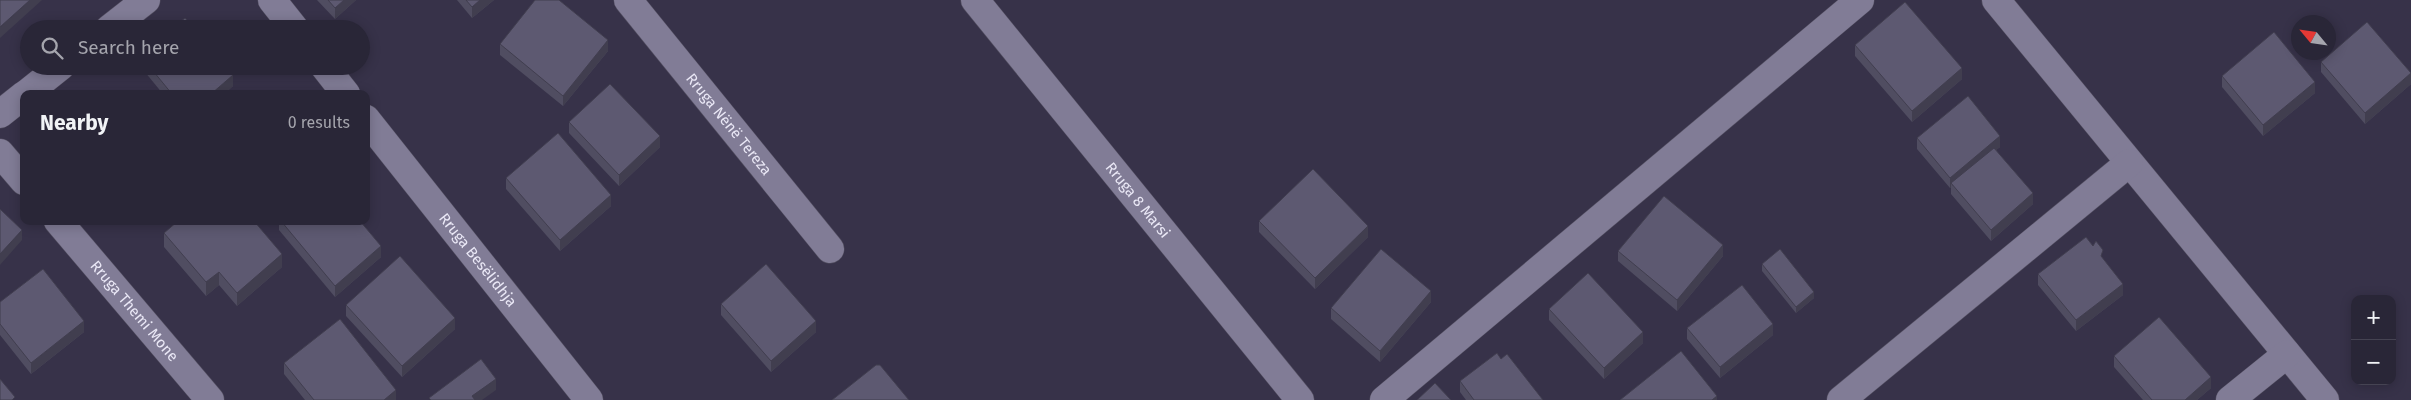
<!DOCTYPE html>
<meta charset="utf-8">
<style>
:root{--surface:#292637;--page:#353242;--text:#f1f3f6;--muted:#a5a5ad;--line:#454352}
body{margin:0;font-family:"Fira Sans",sans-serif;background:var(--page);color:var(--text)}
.controls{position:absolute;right:15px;bottom:15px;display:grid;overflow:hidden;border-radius:10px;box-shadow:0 2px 12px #0003}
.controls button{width:45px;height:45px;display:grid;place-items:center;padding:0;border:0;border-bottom:1px solid var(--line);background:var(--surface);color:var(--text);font:25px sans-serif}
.compass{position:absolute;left:2291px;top:15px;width:45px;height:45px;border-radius:50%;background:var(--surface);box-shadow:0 2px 12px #0003;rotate:299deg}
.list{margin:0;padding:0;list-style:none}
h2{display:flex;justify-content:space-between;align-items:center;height:65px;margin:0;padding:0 20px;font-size:21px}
h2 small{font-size:16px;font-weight:400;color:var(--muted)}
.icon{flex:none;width:28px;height:28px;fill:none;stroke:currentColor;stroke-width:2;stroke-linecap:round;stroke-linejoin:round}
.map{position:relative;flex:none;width:2411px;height:400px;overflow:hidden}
.search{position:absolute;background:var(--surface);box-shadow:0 2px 12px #0003;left:20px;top:20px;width:350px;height:55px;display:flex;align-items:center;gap:12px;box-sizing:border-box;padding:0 18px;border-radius:28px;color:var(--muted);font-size:19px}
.panel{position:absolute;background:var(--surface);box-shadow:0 2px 12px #0003;left:20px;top:90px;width:350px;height:135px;border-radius:10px}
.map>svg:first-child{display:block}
</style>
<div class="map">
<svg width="2411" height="400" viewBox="0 0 2411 400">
<rect width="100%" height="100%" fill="#373249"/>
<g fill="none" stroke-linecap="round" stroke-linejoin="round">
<g stroke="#545062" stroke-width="29">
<g id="street">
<path d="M272,0L295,29"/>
<path id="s1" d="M628,0L830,249"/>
<path id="s2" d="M975,0L1300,400"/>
<path d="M1996,0L2325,400"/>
<path d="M109,29L146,0"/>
<path d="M324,66L346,94"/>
<path d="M26,94L61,66"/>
<path d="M0,114L24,95"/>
<path id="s3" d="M366,119L589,400"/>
<path d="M0,153L24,181"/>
<path id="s4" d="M58,221L210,400"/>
<path d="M1384,400L1860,0"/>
<path d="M1841,400L2129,163"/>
<path d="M2230,400L2287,354"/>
</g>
</g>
<use href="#street" stroke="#817c96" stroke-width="28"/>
</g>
<g fill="#504d61">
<path d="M317,0H356L335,19Z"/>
<path d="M457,0H494L472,18Z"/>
<path d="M500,44L608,51L563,106L500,55Z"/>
<path d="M1855,45L1962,79L1912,122L1855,56Z"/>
<path d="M2321,62L2411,73V84L2365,124L2321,72Z"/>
<path d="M140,66H226L233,86L224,94H163Z"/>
<path d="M2222,76L2315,93L2263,136L2222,87Z"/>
<path d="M569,122L660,147L619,186L569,133Z"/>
<path d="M1917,138L2000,147L1996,150L2033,204L1991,241L1951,194V187L1950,188L1917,149Z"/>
<path d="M506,178L611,206L560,251L506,189Z"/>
<path d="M279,221H360L381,257L335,297L279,230Z"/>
<path d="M1259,221L1368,237L1315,289L1259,232Z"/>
<path d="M164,233L282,267L237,306L219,285L206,296L164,247Z"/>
<path d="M1618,251L1723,256L1677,311L1618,261Z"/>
<path d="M2103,259L2123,295L2076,331L2038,285V274Z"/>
<path d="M1762,264L1814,298L1796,313L1762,271Z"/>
<path d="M0,302L84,332L31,374L0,335Z"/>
<path d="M1431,302L1380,362L1331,319V308Z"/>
<path d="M721,304L816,332L771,372L721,315Z"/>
<path d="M346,305L455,329L402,377L346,316Z"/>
<path d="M1549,309L1643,343L1604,379L1549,320Z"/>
<path d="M1687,328L1773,335L1720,378L1687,339Z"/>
<path d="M2114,356L2211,388L2197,400H2143L2114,367Z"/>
<path d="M1501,359L1543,400H1466L1460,392V381Z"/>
<path d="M284,363L396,400H305L284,374Z"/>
</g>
<g fill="#413e4f">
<path d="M30,0H42L0,38V27Z"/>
<path d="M344,0H356L335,19V8Z"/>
<path d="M480,0H494L472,18V7Z"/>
<path d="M608,40V51L563,106V96Z"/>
<path d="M1962,68V79L1912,122V111Z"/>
<path d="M2411,73V84L2365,124V113Z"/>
<path d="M233,75V86L224,94H211Z"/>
<path d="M2315,82V93L2263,136V125Z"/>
<path d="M660,136V147L619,186V175Z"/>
<path d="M2000,136V147L1953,186L1951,183V187L1950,188V178Z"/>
<path d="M2033,193V204L1991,241V230Z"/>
<path d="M611,195V206L560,251V240Z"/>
<path d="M1368,226V237L1315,289V278Z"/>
<path d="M22,230V240L0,265V254Z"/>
<path d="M1723,245V256L1677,311V300Z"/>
<path d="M381,246V257L335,297V286Z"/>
<path d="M282,254V267L237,306V293Z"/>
<path d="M219,272V285L206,296V282Z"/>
<path d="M2123,284V295L2076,331V320Z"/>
<path d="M1431,291V302L1380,362V351Z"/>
<path d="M1814,292V298L1796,313V307Z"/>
<path d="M455,318V329L402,377V366Z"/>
<path d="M84,321V332L31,374V363Z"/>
<path d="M816,321V332L771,372V361Z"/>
<path d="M1773,324V335L1720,378V367Z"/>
<path d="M1643,332V343L1604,379V368Z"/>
<path d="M2211,377V388L2197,400H2185Z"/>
<path d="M496,379V390L482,400H472V396Z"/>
<path d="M396,390V400H384Z"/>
<path d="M1717,396V400H1712Z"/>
</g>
<g fill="#5d5971" stroke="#413e4f">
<path d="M0,0H30L0,27Z"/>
<path d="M328,0H344L335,8Z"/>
<path d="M466,0H480L472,7Z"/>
<path d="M535,0H559L608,40L563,96L500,44Z"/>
<path d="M1905,2L1962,68L1912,111L1855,45Z"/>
<path d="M185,18L195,29H172Z"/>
<path d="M2367,22L2411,73L2365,113L2321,62Z"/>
<path d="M2274,32L2315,82L2263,125L2222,76Z"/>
<path d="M149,66H226L233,75L211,94H172Z"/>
<path d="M610,84L660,136L619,175L569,122Z"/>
<path d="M1968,96L2000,136L1950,178L1917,138Z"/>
<path d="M558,133L611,195L560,240L506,178Z"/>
<path d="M1994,148L2033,193L1991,230L1951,183Z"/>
<path d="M1313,169L1368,226L1315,278L1259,221Z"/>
<path d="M1664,196L1723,245L1677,300L1618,251Z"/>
<path d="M0,209L22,230L0,254Z"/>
<path d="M178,221H254L282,254L237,293L219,272L206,282L164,233Z"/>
<path d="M281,221H360L381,246L335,286Z"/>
<path d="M2086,237L2093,246L2096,241L2103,250L2101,256L2123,284L2076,320L2038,274Z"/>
<path d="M1381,249L1431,291L1380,351L1331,308Z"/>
<path d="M1780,249L1814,292L1796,307L1762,264Z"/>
<path d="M400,256L455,318L402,366L346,305Z"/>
<path d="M766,264L816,321L771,361L721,304Z"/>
<path d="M43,269L84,321L31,363L0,324V302Z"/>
<path d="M1588,273L1643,332L1604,368L1549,309Z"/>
<path d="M1742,285L1773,324L1720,367L1687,328Z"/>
<path d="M2159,317L2211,377L2185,400H2152L2114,356Z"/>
<path d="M340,319L396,390L384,400H314L284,363Z"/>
<path d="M1681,351L1717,396L1712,400H1620Z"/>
<path d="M1497,353L1501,359L1507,354L1543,400H1474L1460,381Z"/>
<path d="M481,359L496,379L472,396L475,400H431L429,398Z"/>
<path d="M876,365H880L909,400H832Z"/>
<path d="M0,379L15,397L12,400H0Z"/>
<path d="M1435,383L1451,400H1417Z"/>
</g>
<g text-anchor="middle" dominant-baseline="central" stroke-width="4" stroke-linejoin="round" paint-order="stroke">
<g font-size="15" fill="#eae8f6" stroke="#2d283e">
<text stroke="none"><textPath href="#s1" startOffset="160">Rruga Nënë Tereza</textPath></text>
<text stroke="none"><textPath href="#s2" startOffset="258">Rruga 8 Marsi</textPath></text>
<text stroke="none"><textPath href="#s3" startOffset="180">Rruga Besëlidhja</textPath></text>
<text stroke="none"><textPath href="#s4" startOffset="118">Rruga Themi Mone</textPath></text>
</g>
</g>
</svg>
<div class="controls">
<button>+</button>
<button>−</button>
</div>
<svg class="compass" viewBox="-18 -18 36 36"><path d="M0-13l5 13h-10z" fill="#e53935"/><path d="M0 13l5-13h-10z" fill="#a5a5ad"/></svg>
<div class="search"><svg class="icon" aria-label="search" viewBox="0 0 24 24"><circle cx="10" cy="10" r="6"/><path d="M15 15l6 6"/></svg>Search here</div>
<section class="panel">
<h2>Nearby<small>0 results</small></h2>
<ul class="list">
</ul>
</section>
</div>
